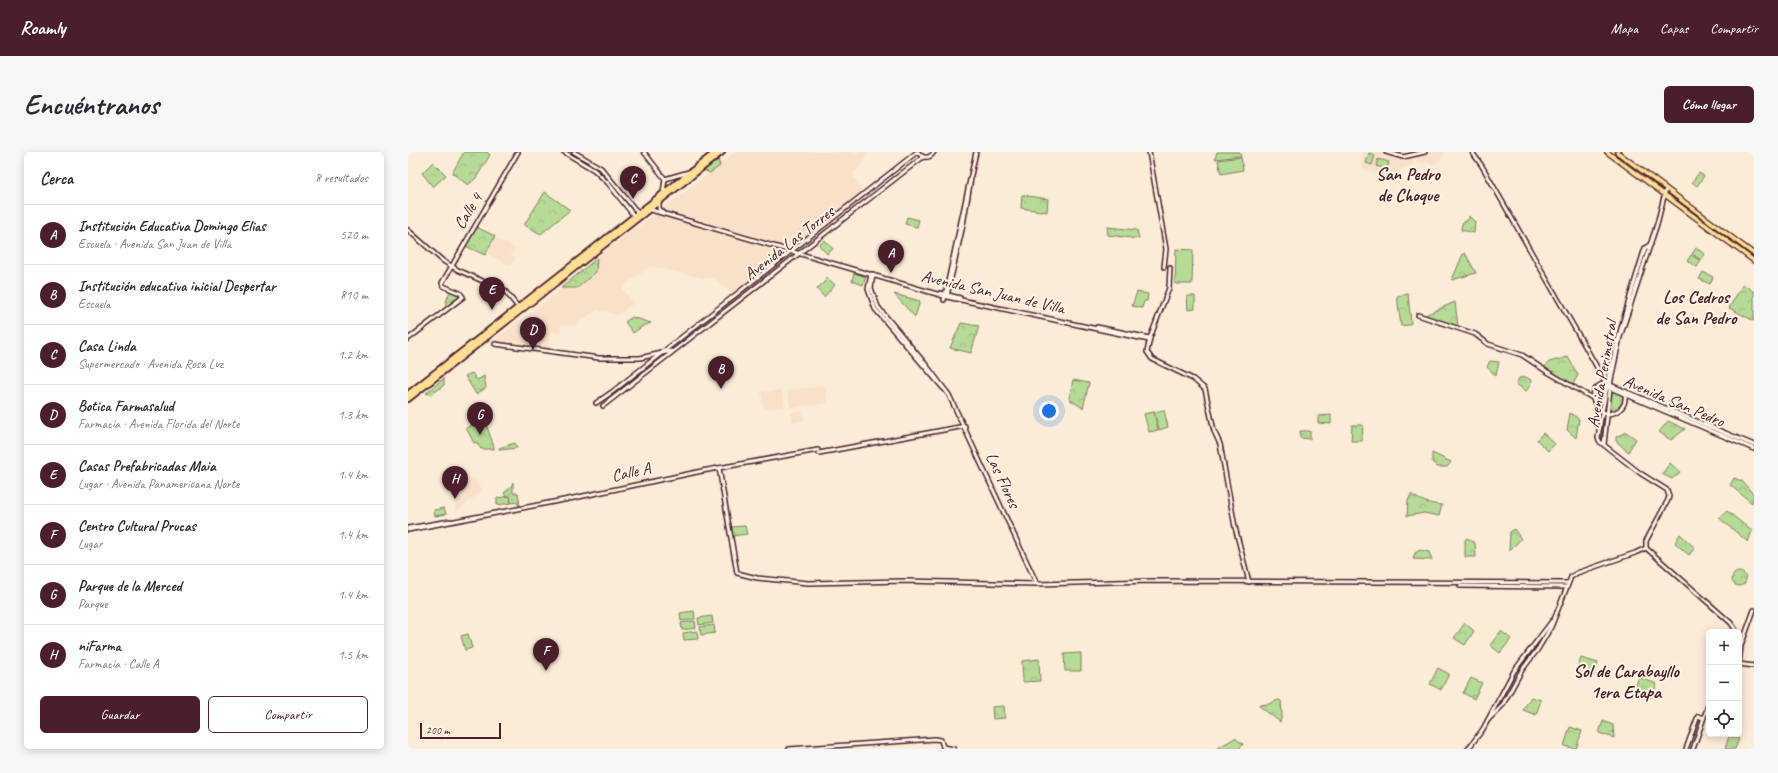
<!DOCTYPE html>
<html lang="es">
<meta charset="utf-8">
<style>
:root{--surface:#fff;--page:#f7f7f7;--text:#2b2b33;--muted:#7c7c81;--line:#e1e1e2;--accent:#4a1f2b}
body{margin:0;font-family:Caveat,sans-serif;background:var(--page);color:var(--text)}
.controls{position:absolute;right:12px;bottom:12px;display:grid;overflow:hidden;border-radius:6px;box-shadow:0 2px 10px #0003}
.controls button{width:36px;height:36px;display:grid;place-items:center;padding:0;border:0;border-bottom:1px solid var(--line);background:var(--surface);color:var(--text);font:20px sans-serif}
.scale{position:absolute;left:12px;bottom:10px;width:81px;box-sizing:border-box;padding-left:4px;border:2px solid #4a1f2b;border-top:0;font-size:11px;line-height:14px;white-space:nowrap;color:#4a1f2b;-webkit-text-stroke:3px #fcf5e5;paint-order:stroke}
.you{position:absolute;left:641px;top:259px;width:14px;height:14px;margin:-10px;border:3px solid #fff;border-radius:50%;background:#1a73e8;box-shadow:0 0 0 6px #1a73e833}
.badge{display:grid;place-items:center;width:26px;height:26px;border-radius:50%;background:var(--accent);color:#fff;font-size:13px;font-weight:700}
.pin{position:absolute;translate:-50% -33px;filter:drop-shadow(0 1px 2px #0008)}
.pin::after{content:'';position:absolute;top:21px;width:14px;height:12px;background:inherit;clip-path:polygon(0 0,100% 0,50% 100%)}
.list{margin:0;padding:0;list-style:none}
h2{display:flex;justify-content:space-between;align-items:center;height:52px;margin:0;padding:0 16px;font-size:17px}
h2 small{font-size:13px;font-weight:400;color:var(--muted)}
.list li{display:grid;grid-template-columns:26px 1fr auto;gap:12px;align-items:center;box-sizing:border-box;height:60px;padding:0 16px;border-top:1px solid var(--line)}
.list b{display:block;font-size:15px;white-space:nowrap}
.list p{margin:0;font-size:13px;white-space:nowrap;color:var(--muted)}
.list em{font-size:13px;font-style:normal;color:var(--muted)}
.actions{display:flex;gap:8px;padding:12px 16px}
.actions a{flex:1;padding:9px 0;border:1px solid var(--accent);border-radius:6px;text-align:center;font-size:14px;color:var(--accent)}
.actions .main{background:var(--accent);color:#fff}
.icon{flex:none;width:22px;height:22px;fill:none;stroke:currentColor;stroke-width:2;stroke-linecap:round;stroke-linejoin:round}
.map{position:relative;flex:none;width:1346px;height:597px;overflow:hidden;border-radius:6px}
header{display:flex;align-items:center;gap:24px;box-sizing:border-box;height:56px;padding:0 20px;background:var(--accent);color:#fff}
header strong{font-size:19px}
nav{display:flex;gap:22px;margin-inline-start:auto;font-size:14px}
.intro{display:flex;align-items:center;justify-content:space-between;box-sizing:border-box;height:96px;padding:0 24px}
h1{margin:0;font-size:28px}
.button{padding:10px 18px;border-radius:6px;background:var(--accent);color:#fff;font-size:14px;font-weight:700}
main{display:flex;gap:24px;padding:0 24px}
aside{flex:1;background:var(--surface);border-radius:6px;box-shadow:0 2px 10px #0003}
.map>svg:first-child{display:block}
</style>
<header>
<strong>Roamly</strong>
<nav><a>Mapa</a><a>Capas</a><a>Compartir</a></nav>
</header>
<div class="intro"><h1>Encuéntranos</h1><a class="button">Cómo llegar</a></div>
<main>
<aside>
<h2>Cerca<small>8 resultados</small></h2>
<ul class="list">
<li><span class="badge">A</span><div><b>Institución Educativa Domingo Elias</b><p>Escuela · Avenida San Juan de Villa</p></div><em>520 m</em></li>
<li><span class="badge">B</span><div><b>Institución educativa inicial Despertar</b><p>Escuela</p></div><em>810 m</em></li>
<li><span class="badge">C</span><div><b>Casa Linda</b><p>Supermercado · Avenida Rosa Luz</p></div><em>1.2 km</em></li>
<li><span class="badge">D</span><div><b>Botica Farmasalud</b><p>Farmacia · Avenida Florida del Norte</p></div><em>1.3 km</em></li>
<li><span class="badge">E</span><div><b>Casas Prefabricadas Maia</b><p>Lugar · Avenida Panamericana Norte</p></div><em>1.4 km</em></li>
<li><span class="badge">F</span><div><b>Centro Cultural Prucas</b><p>Lugar</p></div><em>1.4 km</em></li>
<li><span class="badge">G</span><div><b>Parque de la Merced</b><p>Parque</p></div><em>1.4 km</em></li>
<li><span class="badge">H</span><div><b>niFarma</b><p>Farmacia · Calle A</p></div><em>1.5 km</em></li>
</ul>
<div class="actions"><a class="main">Guardar</a><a>Compartir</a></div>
</aside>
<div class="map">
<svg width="1346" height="597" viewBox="0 0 1346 597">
<defs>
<pattern id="grass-dots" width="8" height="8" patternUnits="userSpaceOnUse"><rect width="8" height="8" fill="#b6db96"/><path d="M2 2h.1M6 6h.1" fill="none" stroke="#9ebc81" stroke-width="1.8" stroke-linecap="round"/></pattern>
<pattern id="park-crowns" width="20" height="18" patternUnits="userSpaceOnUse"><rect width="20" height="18" fill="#b6db96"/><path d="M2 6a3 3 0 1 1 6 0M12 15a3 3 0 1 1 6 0" fill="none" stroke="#9ebc81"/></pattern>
</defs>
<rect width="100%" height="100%" fill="#fbecd8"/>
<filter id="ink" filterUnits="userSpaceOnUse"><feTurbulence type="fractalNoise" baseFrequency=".025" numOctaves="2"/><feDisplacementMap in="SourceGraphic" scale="8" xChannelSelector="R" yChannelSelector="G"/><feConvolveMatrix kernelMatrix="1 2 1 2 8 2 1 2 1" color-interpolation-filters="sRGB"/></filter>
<g filter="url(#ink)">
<g fill="#f9e1c9">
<path d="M327,0H459L455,12L444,22L458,44L335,141L324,142L305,126H294L242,114L214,136L226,151L210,163L189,158L166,174L153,173L152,181L144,180L140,198L83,190L159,133L196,99L277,40Z"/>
<path d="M955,0H975L996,8L1005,5V12L992,18L981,26L954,17Z"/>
<path d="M1024,0H1036L1035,6L1027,12L1008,10V6L1010,4Z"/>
<path d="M87,86L107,96L103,103L107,106L103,114L79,102Z"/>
<path d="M418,234L420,251L382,256L379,238Z"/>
<path d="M374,238L377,255L356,257L353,240Z"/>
<path d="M394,259L396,269L384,270L383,260Z"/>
<path d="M65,325L75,338L48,360L45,340Z"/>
</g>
<g fill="url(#grass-dots)" stroke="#807d60">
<path d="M310,7L312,14L302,21L295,18Z"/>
<path d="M64,221L69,228L76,224L78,236L68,242L57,224Z"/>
<path d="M107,291L109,296L92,298L91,296Z"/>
<path d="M105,330V341H110L112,354L110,353L109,350L103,351L102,344H98L96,341L103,335Z"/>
</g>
<g fill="url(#park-crowns)" stroke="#807d60">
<path d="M56,0H79L82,3L68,26L60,33L44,21Z"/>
<path d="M809,0H832L833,4L807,7Z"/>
<path d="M25,10L38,23L25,35L14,21Z"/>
<path d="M137,40L162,58L133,82L116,73Z"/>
<path d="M614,43L640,47L639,60L613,56Z"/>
<path d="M1061,64L1067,70L1066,81L1053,78L1054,71L1061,67Z"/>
<path d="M66,74L87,84L77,103L55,93Z"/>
<path d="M699,75L729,78L731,87L700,83Z"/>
<path d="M1057,101L1068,121L1044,128L1055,102Z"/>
<path d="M189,106L188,120L169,136H153Z"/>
<path d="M1335,132L1346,140V169L1321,156Z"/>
<path d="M42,139L51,144L40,154L37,153Z"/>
<path d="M486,142L512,149L507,165Z"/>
<path d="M1000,142L1003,171L1001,173L993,174L989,144Z"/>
<path d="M1047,150L1050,175L1017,163Z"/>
<path d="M224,165L243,171L235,174L225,181L217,170Z"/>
<path d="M553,171L571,174L563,201L542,196Z"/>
<path d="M1160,205L1170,223L1165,232L1135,216L1141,210Z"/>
<path d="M1082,209L1091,210L1088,224L1079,215Z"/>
<path d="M1118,225L1123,228L1122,234L1118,239L1108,232L1111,226Z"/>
<path d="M36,226V233L23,243L18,241Z"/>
<path d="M665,228L681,231L675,256L661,247Z"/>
<path d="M1195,232L1192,255C1185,247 1187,239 1195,232Z"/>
<path d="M1204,238L1216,243L1215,251L1211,256L1201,259Z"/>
<path d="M1162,261L1171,267L1168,286L1159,278Z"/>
<path d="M923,263V272L910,271V264Z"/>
<path d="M1196,265L1197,266L1193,289L1192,287L1194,266Z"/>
<path d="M76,266L86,295V297H73L68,290L66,291L58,276Z"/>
<path d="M1260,269L1277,277L1263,288L1251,280Z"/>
<path d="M944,273H955L954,289H943Z"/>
<path d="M892,279H902V287L892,286Z"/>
<path d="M1218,280L1228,287L1220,300L1208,289V285Z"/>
<path d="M1024,301L1043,310L1039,315H1029L1024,310Z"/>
<path d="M1262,311L1272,320L1264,327L1254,322Z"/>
<path d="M1326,326L1334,329L1346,343L1344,351L1322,333Z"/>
<path d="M1003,342C1012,349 1022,352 1034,353L1031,364L1016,361L999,364L1000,349Z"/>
<path d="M1319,359L1344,379L1340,390L1311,366Z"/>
<path d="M337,374L339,382L324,384L323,375Z"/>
<path d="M1106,377L1113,387L1101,399L1102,380Z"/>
<path d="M1272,382L1287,396L1281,403L1267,391Z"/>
<path d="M1059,386L1067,391L1068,405H1057V388Z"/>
<path d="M1012,398L1021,400L1024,408L1005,407L1007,401Z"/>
<circle cx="1331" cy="427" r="7"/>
<path d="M1057,471L1066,479L1057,493L1046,486Z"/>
<path d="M1093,479L1103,487L1092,501L1082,493Z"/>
<path d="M1173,506L1190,511L1185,525L1168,520Z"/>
<path d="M631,507L632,529L615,530L614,509Z"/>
<path d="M1030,516L1041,522L1033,538L1022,532Z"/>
<path d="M1231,525L1249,532L1244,545L1226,539Z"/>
<path d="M1063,526L1074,531L1066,547L1055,541Z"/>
<path d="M1123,545L1133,548L1128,563L1115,558Z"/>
<path d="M870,548L873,549L874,564L872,570L850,553L861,552Z"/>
<path d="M596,554L597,566L585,567L584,555Z"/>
<path d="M1195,569L1205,573L1206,586L1191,581Z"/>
<path d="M1162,575L1174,579L1168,597L1156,594Z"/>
<path d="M1321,584L1331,587L1327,597H1317Z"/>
<path d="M827,586L835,592L831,597H808Z"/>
</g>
<g fill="#b6db96" stroke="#807d60">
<path d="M961,1L967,3L964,13L958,11Z"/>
<path d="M833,5L835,18L813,22L810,8Z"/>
<path d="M970,7L981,10L979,17L968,14Z"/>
<path d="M1291,21L1296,24L1289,34L1284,30Z"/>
<path d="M499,65L511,68L509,75L497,72Z"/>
<path d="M417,88L425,97L419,102L411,93Z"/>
<path d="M1288,96L1297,102L1293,108L1284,102Z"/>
<path d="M768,97L785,98L784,132H767Z"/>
<path d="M1283,103L1293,109L1289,115L1279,109Z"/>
<path d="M1295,120L1305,125L1302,132L1291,127Z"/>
<path d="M446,121L458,125L455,133L444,129Z"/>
<path d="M420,126L427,133L416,145L409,137Z"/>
<path d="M729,140L740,142L739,149H736L734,156L724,154Z"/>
<path d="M779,144H787V157L780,158Z"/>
<path d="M756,258L760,275L751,278L746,260Z"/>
<path d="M746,260L750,278L741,280L736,262Z"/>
<path d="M1135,281L1147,292L1140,299L1129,288Z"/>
<path d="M102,344L103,351L89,353V346Z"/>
<path d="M36,356L38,362L27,364L26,358Z"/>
<path d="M286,459L287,467L273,469L272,461Z"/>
<path d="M304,464L305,471L291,473L290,466Z"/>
<path d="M287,469L288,476L274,478L273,471Z"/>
<path d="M306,473L307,481L293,483L292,475Z"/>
<path d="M289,479L290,487L276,488L275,481Z"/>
<path d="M60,482L64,496L57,498L53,484Z"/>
<path d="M673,501V519H657L656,502Z"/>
</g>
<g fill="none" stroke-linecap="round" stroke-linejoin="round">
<g stroke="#4a1f2b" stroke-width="6">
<g id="minor">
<path d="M156,0L186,18L200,31L226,64"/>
<path d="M166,0L193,16L230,61"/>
<path d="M236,0L257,27L255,41"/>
<path d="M510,0C514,7 522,7 526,0"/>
<path d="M741,0L758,97L756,115"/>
<path d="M978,0L995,5L1017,0"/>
<path d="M1064,0L1074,14L1198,231"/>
<path d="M257,27L284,19"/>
<path d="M251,49V57L255,60"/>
<path d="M240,57L539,145L741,188"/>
<path d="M0,78L35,109L50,118L97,139L110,155"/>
<path d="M1243,92L1237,96C1217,159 1199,221 1190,286L1192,290L1232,321L1259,338L1261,344L1260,348L1238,389V396L1323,471L1329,480"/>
<path d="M762,116L761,136L742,186L739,200L744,207L785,227L797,237L806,279L812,292L827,375L841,430"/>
<path d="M463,122L460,137L467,157L535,236"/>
<path d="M465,122L463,136L470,155L519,214L541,243L629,432"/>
<path d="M532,141L552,146"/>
<path d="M539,144L555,73L563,26"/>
<path d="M536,148L568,0"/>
<path d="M1010,163L1067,182L1080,192L1114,203L1138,219L1186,247"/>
<path d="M689,175L742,186"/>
<path d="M0,187L55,145L52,141L35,134L34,131L110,0"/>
<path d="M87,192L191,206H232L263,199"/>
<path d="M1198,231C1171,237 1192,273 1211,258C1217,254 1218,248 1217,241"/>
<path d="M1202,233L1346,293"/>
<path d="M1200,235L1346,297"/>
<path d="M188,251L204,240L509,0"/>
<path d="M195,254L515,5"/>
<path d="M1196,292L1203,228L1212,185L1249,72L1258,37"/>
<path d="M411,301L557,274"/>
<path d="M311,316L329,421L349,426L400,431L497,429L629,432L744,429L1160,431"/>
<path d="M0,376L42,369"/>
<path d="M0,378L161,347L294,319L410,298"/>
<path d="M1052,434L1159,435"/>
<path d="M1331,512L1333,494L1346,458"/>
<path d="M1331,512L1346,514"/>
<path d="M1080,568L1094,554L1114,518L1130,497L1143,475L1163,425L1169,421L1227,401L1238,396"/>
<path d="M381,597L527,587L533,588L535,595L546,597"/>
<path d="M1060,597L1075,577L1106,519L1144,469"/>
<path d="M1278,597L1290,564L1295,566"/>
<path d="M1285,597L1301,551"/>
</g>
</g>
<g stroke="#4a1f2b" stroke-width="6">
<g id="major">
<path d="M1199,0L1346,109"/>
<path d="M1209,0L1346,102"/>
</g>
</g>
<g stroke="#4a1f2b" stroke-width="8">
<g id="highway">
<path d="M0,242L308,0"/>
<path d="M0,247L314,0"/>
</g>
</g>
<use href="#minor" stroke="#fcf5e5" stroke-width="3"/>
<use href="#major" stroke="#fcde96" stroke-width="3.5"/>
<use href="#highway" stroke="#fcde96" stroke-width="4.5"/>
</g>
</g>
<g text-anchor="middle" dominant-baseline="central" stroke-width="4" stroke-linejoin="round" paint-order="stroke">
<g font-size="17" fill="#4a1f2b" stroke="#fcf5e5">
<text transform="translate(60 59) rotate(-59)">Calle 4</text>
<text transform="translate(381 91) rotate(-38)">Avenida Las Torres</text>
<text transform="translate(585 140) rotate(13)">Avenida San Juan de Villa</text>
<text transform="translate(1194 222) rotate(-80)">Avenida Perimetral</text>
<text transform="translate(1266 249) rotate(23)">Avenida San Pedro</text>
<text transform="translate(223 320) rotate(-12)">Calle A</text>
<text transform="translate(595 328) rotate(65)">Las Flores</text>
</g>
<g font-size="18" font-weight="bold" fill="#4a1f2b" stroke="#fcf5e5">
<text x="1000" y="22">San Pedro<tspan x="1000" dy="21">de Choque</tspan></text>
<text x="1288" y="145">Los Cedros<tspan x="1288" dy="21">de San Pedro</tspan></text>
<text x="1218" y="519">Sol de Carabayllo<tspan x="1218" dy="21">1era Etapa</tspan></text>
</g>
</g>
</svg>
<div class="controls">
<button>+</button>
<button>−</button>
<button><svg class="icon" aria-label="locate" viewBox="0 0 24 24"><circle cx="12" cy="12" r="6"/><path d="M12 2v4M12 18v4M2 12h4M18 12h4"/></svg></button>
</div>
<div class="scale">200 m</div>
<div class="you"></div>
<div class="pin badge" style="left:483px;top:121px">A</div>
<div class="pin badge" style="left:313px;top:237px">B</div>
<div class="pin badge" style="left:225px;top:47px">C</div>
<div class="pin badge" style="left:125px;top:198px">D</div>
<div class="pin badge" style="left:84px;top:158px">E</div>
<div class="pin badge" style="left:138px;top:519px">F</div>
<div class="pin badge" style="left:72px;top:283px">G</div>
<div class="pin badge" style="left:47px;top:347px">H</div>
</div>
</main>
